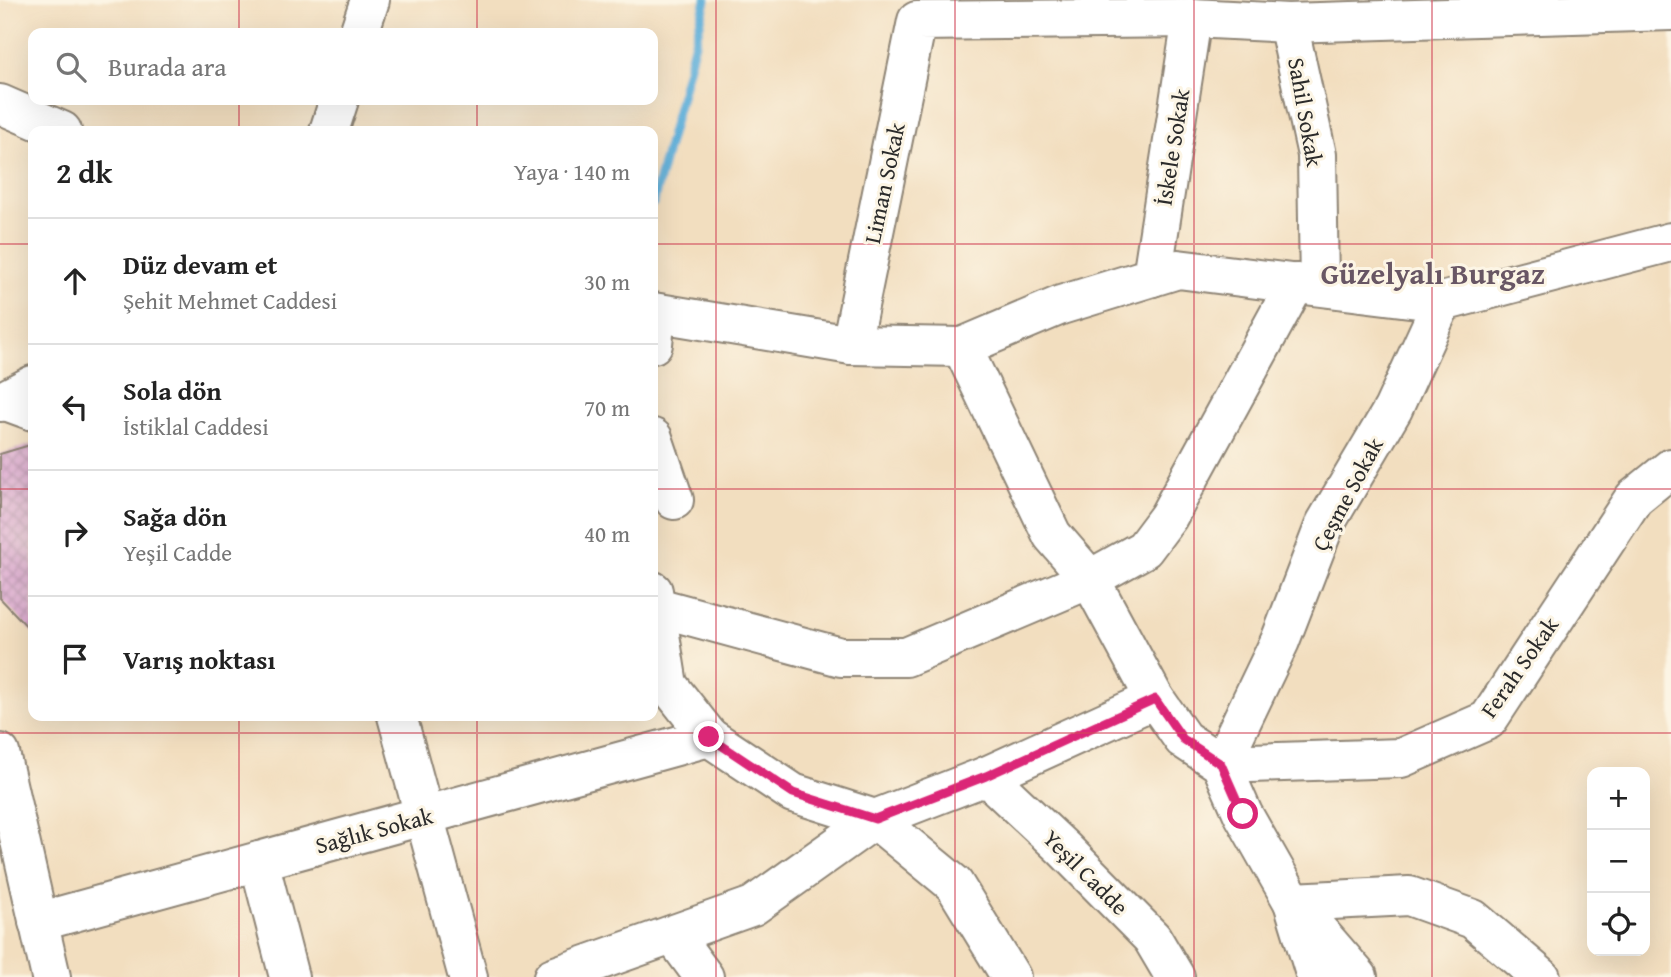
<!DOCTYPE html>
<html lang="tr">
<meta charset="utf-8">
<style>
:root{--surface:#fff;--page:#f2f2f2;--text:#222;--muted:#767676;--line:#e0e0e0}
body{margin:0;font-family:"Gentium Book Plus",serif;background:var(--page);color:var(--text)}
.controls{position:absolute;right:21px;bottom:21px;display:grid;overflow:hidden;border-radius:14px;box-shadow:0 7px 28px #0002}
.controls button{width:63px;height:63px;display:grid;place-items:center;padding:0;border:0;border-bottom:2px solid var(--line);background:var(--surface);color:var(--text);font:35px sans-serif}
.stop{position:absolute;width:21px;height:21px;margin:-16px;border:5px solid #db2777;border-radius:50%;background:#fff}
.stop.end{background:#db2777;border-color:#fff;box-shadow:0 2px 7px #0008}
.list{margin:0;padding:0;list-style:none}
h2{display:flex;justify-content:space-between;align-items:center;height:91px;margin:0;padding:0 28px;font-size:30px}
h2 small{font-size:23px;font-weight:400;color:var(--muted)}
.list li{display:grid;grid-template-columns:46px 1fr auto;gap:21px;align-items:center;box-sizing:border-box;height:126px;padding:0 28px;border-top:2px solid var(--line)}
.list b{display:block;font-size:26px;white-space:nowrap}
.list p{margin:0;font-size:23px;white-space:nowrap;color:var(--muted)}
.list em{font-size:23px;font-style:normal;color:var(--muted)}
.icon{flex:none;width:38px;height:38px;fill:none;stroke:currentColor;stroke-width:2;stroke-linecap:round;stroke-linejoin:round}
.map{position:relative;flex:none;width:1671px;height:977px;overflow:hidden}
.search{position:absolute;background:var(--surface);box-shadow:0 7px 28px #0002;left:28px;top:28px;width:630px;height:77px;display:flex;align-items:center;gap:18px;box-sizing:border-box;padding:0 24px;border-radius:14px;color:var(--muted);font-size:26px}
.panel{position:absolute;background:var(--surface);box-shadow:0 7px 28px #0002;left:28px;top:126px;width:630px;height:595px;border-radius:14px}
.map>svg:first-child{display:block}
</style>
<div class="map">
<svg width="1671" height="977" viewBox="0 0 1671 977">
<defs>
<pattern id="building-cross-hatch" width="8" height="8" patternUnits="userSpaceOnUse" patternTransform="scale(1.75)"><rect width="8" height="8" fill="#daa5cf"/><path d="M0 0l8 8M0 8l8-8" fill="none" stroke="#b187a8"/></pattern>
</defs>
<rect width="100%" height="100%" fill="#fcf5e5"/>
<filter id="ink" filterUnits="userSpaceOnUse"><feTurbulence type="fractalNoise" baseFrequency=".0143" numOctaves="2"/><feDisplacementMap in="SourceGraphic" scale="14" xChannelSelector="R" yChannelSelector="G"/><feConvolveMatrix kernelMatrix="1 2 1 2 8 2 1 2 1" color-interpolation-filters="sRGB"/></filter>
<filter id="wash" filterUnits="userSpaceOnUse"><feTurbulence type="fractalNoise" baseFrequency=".00686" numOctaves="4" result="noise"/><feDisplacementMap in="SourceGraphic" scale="28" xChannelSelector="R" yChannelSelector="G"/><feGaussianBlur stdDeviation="1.57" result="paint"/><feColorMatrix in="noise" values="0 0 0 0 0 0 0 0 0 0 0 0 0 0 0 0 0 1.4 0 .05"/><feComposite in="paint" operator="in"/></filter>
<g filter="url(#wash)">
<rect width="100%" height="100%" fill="#f2debf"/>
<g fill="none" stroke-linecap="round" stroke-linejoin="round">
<path stroke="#5eafd9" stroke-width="9" d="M653,203L706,0"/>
</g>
<g id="blocks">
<path fill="url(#building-cross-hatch)" d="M33,444V633L0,598V454Z"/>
</g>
</g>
<g filter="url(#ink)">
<use href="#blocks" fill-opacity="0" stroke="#8e8475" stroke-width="2"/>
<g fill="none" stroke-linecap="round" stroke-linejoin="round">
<g stroke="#8e8475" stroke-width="42">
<g id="minor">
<path d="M1288,23L1317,155L1319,286"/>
<path d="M359,33L370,0"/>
<path d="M0,104L62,131"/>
<path d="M329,131L339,100"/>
<path d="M1152,277L1192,18"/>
<path d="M1442,302L1393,409L1325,524L1280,641L1221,764L1401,758L1488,720L1634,498L1671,468"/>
<path d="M653,344L656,313"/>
<path d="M851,345L917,21L1192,18L1288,23L1671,11"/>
<path d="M3,400L33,411"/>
<path d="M653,438L674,500"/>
<path d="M653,591L668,685L709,737L793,793L875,819L954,884L1011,977"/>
<path d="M653,606L841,657H906L1090,579L1144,549L1168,517L1296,283"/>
<path d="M397,716L468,977"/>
<path d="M0,753L51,977"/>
<path d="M986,776L1064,849L1152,938L1175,977"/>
<path d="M259,861L289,977"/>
<path d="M38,922L709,737"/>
<path d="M673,935L704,977"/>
<path d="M553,977L753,906L875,819L986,776L1155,699"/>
<path d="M1316,977L1293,902L1409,896L1473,919L1541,977"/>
</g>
</g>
<g stroke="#8e8475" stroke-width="42">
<g id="major">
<path d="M653,312L851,345L962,347L1061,305L1178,269L1442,302L1671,242"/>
<path d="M962,347L1052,535L1090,579L1155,699L1183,739L1221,764L1243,814L1293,902L1358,977"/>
<path d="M0,402L33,385"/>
</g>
</g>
<use href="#minor" stroke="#fff" stroke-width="38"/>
<use href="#major" stroke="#fff" stroke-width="38"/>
</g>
</g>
<g fill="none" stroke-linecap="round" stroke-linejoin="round" filter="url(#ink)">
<path stroke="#db2777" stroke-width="9" d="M709,737L793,793L875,819L986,776L1155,699L1183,739L1221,764L1243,814"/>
</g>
<path fill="none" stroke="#d1495b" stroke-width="2" stroke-opacity="0.55" d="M239,0V33M477,0V33M716,0V977M955,0V977M1194,0V977M1432,0V977M239,100V131M477,100V131M0,244H33M653,244H1671M0,489H33M653,489H1671M239,716V977M477,716V977M0,733H1671"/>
<g text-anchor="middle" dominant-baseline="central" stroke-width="6" stroke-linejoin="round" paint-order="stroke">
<g font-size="23" fill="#2b2b2b" stroke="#fcf5e5">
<text transform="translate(1306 112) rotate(80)">Sahil Sokak</text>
<text transform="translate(1172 147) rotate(-81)">İskele Sokak</text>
<text transform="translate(884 183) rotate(-78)">Liman Sokak</text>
<text transform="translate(1347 494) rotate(-62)">Çeşme Sokak</text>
<text transform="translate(1519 667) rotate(-55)">Ferah Sokak</text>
<text transform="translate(374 830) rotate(-15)">Sağlık Sokak</text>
<text transform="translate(1086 872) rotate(45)">Yeşil Cadde</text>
</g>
<g font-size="30" font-weight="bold" fill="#685664" stroke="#fcf5e5">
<text x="1433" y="273">Güzelyalı Burgaz</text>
</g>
</g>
</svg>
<div class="controls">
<button>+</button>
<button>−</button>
<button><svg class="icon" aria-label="locate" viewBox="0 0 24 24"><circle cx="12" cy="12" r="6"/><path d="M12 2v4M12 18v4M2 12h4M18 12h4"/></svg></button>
</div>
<div class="stop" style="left:1243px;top:814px"></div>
<div class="stop end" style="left:709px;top:737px"></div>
<div class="search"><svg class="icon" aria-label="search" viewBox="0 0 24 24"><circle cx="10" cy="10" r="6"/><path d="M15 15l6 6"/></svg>Burada ara</div>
<section class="panel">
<h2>2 dk<small>Yaya · 140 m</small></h2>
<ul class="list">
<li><svg class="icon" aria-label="ahead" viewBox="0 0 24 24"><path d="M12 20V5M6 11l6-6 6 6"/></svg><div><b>Düz devam et</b><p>Şehit Mehmet Caddesi</p></div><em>30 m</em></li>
<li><svg class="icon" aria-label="left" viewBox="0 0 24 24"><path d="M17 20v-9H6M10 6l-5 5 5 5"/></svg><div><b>Sola dön</b><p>İstiklal Caddesi</p></div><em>70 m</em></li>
<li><svg class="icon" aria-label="right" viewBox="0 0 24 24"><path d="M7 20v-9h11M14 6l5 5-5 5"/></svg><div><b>Sağa dön</b><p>Yeşil Cadde</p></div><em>40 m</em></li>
<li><svg class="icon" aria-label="arrive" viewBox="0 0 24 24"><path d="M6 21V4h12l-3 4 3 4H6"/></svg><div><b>Varış noktası</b></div></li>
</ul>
</section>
</div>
